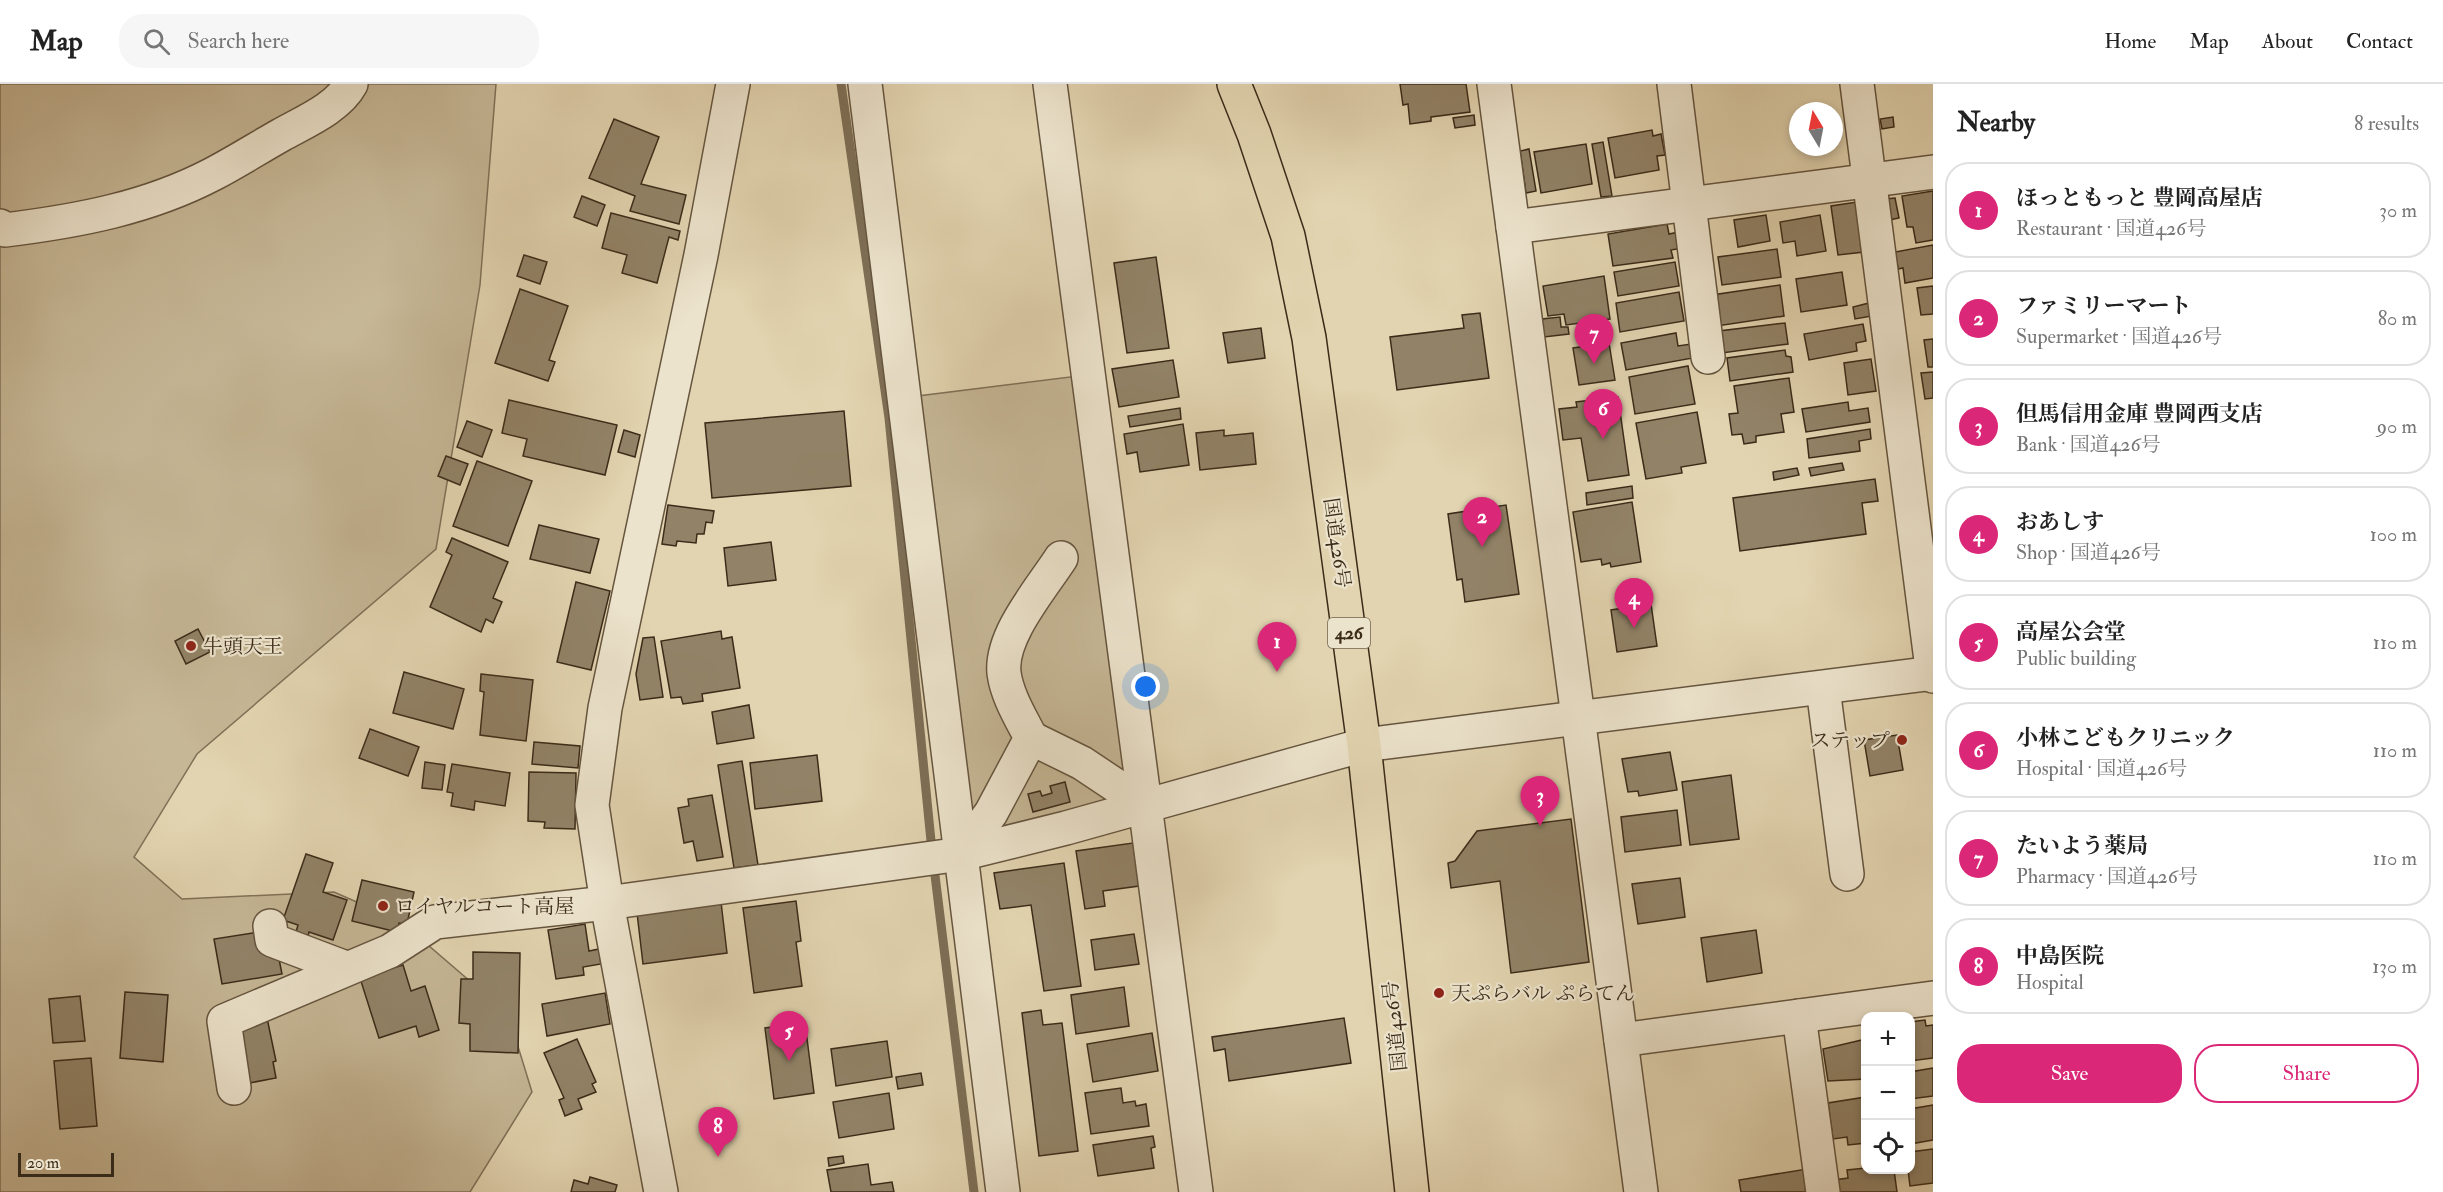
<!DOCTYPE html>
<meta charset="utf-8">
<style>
:root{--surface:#fff;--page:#f6f6f6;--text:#222;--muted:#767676;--line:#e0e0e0;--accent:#db2777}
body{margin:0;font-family:"IM FELL Double Pica","Noto Serif JP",serif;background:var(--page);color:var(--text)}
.controls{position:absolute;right:18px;bottom:18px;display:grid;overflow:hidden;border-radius:12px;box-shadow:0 3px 9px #0003}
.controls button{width:54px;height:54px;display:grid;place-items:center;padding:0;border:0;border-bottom:2px solid var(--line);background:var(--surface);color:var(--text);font:30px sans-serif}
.compass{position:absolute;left:1789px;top:18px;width:54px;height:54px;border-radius:50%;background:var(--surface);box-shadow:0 3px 9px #0003;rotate:350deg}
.scale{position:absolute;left:18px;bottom:15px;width:96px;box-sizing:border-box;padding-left:6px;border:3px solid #3b2b19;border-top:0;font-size:16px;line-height:21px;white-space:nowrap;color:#3b2b19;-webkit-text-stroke:4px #ece3cc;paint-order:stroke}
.you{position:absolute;left:1146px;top:603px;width:21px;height:21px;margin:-15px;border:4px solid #fff;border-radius:50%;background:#1a73e8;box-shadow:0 0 0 9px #1a73e833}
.badge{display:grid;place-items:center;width:39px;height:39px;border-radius:50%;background:var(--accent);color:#fff;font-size:20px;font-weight:700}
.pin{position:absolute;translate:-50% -50px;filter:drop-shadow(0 2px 3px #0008)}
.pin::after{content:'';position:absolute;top:32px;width:21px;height:18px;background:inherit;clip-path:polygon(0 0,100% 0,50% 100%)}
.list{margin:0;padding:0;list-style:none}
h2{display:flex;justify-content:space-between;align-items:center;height:78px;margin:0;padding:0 24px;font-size:26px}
h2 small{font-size:20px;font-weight:400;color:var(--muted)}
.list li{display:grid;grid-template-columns:39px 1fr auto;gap:18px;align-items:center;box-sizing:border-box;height:96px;margin:0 12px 12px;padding:0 12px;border:2px solid var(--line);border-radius:24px}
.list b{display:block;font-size:22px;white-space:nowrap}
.list p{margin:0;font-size:20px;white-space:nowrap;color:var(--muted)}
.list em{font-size:20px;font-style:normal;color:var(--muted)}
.actions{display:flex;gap:12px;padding:18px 24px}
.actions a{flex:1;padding:14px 0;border:2px solid var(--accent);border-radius:24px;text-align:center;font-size:21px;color:var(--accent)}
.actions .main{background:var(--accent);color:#fff}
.icon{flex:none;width:33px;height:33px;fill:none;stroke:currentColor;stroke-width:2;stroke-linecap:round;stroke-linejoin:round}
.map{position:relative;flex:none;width:1933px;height:1108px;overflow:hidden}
header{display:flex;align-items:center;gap:36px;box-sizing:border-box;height:84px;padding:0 30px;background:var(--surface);border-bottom:2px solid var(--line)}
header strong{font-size:28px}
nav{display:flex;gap:33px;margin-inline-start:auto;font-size:21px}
.search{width:420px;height:54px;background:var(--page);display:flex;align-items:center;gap:15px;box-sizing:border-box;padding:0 21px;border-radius:24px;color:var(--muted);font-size:22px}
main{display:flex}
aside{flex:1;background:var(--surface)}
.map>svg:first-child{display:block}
</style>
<header>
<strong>Map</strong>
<div class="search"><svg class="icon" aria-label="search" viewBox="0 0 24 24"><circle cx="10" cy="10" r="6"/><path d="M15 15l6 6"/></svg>Search here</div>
<nav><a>Home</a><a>Map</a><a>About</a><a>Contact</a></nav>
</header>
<main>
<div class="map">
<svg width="1933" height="1108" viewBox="0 0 1933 1108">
<rect width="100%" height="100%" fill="#e2d4b0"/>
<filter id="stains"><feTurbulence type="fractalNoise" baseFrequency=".00333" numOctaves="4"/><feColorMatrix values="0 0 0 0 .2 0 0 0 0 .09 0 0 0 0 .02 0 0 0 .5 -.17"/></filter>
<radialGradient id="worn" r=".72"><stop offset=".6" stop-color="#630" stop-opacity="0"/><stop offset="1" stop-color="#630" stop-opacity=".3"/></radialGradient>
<g fill="#c6b796" stroke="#807158" stroke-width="1.5">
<path d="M0,0H496L480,201L436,465L197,670L134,773L182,815L334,808L400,837L508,930L532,1008L470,1108H0Z"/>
<path d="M1078,292L1129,698L1119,717L986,756L969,743L918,312Z"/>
</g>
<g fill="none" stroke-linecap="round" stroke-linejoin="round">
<path stroke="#7d6e55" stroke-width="9" d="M841,0L889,334L932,767L974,1108"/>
</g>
<g fill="#928368" stroke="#3b2b19" stroke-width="1.5">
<path d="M1400,0H1466L1470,28L1431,33V37L1410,40L1408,20L1403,21Z"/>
<path d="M1474,31L1475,41L1455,44L1453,34Z"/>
<path d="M1893,33L1894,43L1882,45L1880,35Z"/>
<path d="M614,35L659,53L641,100L686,111L679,140L630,127L635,112L589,94Z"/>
<path d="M1652,46L1653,52L1661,50L1665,71L1657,72L1659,86L1615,94L1608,54Z"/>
<path d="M1603,58L1612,112L1601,113L1592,60Z"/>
<path d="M1586,60L1592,100L1541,109L1534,68Z"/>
<path d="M1529,65L1536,107L1526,109L1520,67Z"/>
<path d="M1933,107V156L1916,159L1913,143H1907L1902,112Z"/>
<path d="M582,112L605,121L597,142L574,133Z"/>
<path d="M1895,114L1899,134L1889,136L1886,115Z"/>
<path d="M1857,118L1864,168L1838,171L1831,122Z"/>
<path d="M611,129L680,147L678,156L669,153L657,199L622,189L627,171L602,164Z"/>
<path d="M1766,131L1770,157L1738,163L1734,136Z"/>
<path d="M1820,131L1826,167L1797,172L1795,157L1783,159L1780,138Z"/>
<path d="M1667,140L1669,150L1679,148L1682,164L1671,166L1673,174L1613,182L1608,150Z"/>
<path d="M1933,161V194L1905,199L1903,184L1898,185L1895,168Z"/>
<path d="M1777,165L1781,193L1722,201L1718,173Z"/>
<path d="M524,171L547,178L540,200L517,192Z"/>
<path d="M1156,173L1169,264L1127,269L1114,179Z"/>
<path d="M1675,178L1679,202L1618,212L1614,188Z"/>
<path d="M1842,188L1847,221L1801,228L1796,195Z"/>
<path d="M1604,192L1610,235L1566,241L1564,230L1548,232L1543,202Z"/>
<path d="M1780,201L1784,232L1717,242L1712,211Z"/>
<path d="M1933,202V230L1921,231L1917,204Z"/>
<path d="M520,205L568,222L549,276L555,278L548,297L495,279Z"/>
<path d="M1679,208L1684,237L1620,248L1616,219Z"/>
<path d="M1869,219L1872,232L1855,235L1853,223Z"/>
<path d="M1480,229L1489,294L1397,306L1390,253L1464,244L1462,231Z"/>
<path d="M1560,233L1561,243H1568L1569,250L1544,253L1542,235Z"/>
<path d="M1785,239L1788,260L1722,269L1719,247Z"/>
<path d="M1863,240L1866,257L1856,259L1857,267L1809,276L1804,250Z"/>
<path d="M1261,244L1265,274L1228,279L1223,249Z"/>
<path d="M1676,249L1678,262L1691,260L1693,274L1626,286L1621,259Z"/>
<path d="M1933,255V283H1928L1924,256Z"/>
<path d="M1609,259L1615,296L1579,301L1573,264Z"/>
<path d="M1785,266L1786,272L1791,273L1793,288L1730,297L1727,274Z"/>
<path d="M1871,275L1876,307L1848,311L1844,279Z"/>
<path d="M1173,276L1179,313L1119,323L1112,285Z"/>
<path d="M1688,282L1695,320L1635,330L1629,293Z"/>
<path d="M1933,288V314L1925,315L1921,289Z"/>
<path d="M1789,294L1794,328L1781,330L1784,348L1756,352V358L1744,360L1742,350L1732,351L1729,330L1738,329L1734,302Z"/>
<path d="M1618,313L1629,391L1588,397L1581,354L1563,356L1559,325L1577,323L1576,318Z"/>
<path d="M509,316L617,341L605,391L523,372L527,355L502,349Z"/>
<path d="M1848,318L1849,327L1868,324L1870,338L1806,348L1802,325Z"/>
<path d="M1180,324L1181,335L1130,343L1128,332Z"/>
<path d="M844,327L851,402L712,414L705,339Z"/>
<path d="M1697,328L1706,379L1681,383L1682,389L1646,395L1636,339Z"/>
<path d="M467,337L492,346L482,373L457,363Z"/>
<path d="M1183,340L1189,381L1140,388L1137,368L1127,370L1124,350Z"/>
<path d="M1870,345L1871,355L1859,357L1860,367L1809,374L1807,355Z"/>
<path d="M624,346L640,351L635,373L618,368Z"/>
<path d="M1224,346V352L1253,349L1256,380L1200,386L1196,349Z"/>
<path d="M446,372L468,380L460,401L438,392Z"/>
<path d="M477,377L532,397L508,462L453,442Z"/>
<path d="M1842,379L1844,386L1811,392L1809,384Z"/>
<path d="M1797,384L1799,391L1774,396L1773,388Z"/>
<path d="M1875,395L1878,417L1862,419L1866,450L1740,467L1733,414Z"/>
<path d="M1632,402L1633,414L1587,421L1586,409Z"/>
<path d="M1632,418L1641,478L1611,483L1610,479L1602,481L1601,475L1581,478L1573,428Z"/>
<path d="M668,421L714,427L712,439L706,438L704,450H697L696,459L677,457L676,462L662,460Z"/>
<path d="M1506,421L1519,510L1465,518L1462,495L1457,496L1448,430Z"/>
<path d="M539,441L599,455L590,489L530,475Z"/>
<path d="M452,454L508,478L493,514L502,518L493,539L486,535L481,548L430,523L452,471L446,468Z"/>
<path d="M771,458L776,496L728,502L724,464Z"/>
<path d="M576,498L610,507L591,586L557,578Z"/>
<path d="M1651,520L1657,562L1617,568L1611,526Z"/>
<path d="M198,545L210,568L186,580L175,557Z"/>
<path d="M721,547L722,555L732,553L740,604L702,610L703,617L683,620L681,613L671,614L661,557Z"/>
<path d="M654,553L663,613L640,616L636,590L643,554Z"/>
<path d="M404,588L464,605L453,645L393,629Z"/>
<path d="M481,590L533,596L526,657L480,651L484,608L480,607Z"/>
<path d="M749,621L754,654L717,660L712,628Z"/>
<path d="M370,645L419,663L408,692L359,674Z"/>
<path d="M1897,651L1903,686L1870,692L1864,656Z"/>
<path d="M534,658L580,662L578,684L532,680Z"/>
<path d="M1670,668L1677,706L1639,712L1638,707L1628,708L1622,675Z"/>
<path d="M817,671L822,717L755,725L750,679Z"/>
<path d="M742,677L758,781L734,784L718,681Z"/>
<path d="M425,678L445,681L442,706L422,704Z"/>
<path d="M452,680L510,689L505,722L475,717L474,726L451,722L453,709L447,708Z"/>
<path d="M529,688L576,689L575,745L544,744L545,738L528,737Z"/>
<path d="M1731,691L1739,755L1690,761L1682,698Z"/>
<path d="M1065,698L1070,718L1033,728L1028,710L1040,707L1042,712L1052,709L1050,702Z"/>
<path d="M712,711L723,773L697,777L693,757L684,759L678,724L689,722L688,715Z"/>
<path d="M1677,726L1681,761L1625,768L1621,733Z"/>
<path d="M1571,735L1589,878L1511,889L1500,797L1451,804L1448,779L1455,777L1477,747Z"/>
<path d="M1133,759L1139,802L1103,807L1105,822L1085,825L1076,767Z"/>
<path d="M306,770L333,779L323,808L347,816L333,856L309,848L308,852L296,848L298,841L283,836Z"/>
<path d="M1064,779L1081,902L1044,907L1031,821L1000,825L994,789Z"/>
<path d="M1680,794L1685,833L1638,840L1632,800Z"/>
<path d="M362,796L414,808L407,840L399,839L397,848L352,837Z"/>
<path d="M796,817L801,857L796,858L802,902L754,909L743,824Z"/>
<path d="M721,818L727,869L643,880L637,829Z"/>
<path d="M585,840L589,867L599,865L601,880L583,883L584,891L556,895L548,846Z"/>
<path d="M1756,846L1762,889L1707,898L1701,854Z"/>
<path d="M265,847L278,870L282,890L222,900L214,855Z"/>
<path d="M1134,850L1139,880L1095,886L1091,856Z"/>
<path d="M473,868L520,869L518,969L470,967V940L459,939L461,895H473Z"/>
<path d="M403,881L411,907L425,902L439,946L419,953L416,942L379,954L360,894Z"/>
<path d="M1124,903L1129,942L1076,950L1071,911Z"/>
<path d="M125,908L168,911L163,978L120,974Z"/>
<path d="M605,909L610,940L547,952L542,920Z"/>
<path d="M80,912L85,957L53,959L49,915Z"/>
<path d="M1041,926L1043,941L1062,939L1078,1067L1039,1072L1022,929Z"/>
<path d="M267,934L276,977L273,978L276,994L244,1000L234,941Z"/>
<path d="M1344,934L1351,979L1229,997L1225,965L1214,967L1212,953Z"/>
<path d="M1925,936L1926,942L1933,941V974L1910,977V938Z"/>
<path d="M805,939L814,1009L774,1015L765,944Z"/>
<path d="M1152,949L1158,987L1093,998L1087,960Z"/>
<path d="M577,955L596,998L592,1000L596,1008L578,1015L582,1025L565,1032L559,1016L564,1014L544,969Z"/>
<path d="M1866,955V995L1828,997L1823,965Z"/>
<path d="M887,957L892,993L836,1002L831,965Z"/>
<path d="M91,974L97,1042L60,1045L54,977Z"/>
<path d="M1933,984V1012L1910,1015V988Z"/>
<path d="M921,989L923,1001L898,1005L896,993Z"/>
<path d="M1121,1004L1123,1019L1135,1017L1136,1022L1146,1020L1149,1042L1091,1050L1085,1009Z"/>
<path d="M889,1009L894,1045L839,1054L833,1018Z"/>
<path d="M1866,1013V1059L1848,1061L1847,1053L1833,1055L1828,1019Z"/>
<path d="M1933,1021V1056L1910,1060V1025Z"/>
<path d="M1153,1052L1155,1063L1151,1064L1154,1084L1098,1092L1093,1061Z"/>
<path d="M1933,1065V1099L1910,1102L1908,1086H1910V1068Z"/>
<path d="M843,1072L844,1079L829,1082L828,1074Z"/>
<path d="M868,1080L871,1101L892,1098L894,1108H831L827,1086Z"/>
<path d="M1866,1084L1894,1086L1897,1108H1835L1834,1096L1848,1094L1847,1086Z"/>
<path d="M1807,1085L1811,1108H1741L1739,1096Z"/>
<path d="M590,1093L617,1101L615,1108H571L574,1096L588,1100Z"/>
</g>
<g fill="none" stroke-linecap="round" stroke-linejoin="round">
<g stroke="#65553f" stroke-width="36">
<g id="minor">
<path d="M865,0L1003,1108"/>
<path d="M1050,0L1196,1108"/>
<path d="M1494,0L1641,1108"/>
<path d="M1674,0L1708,273"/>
<path d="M1857,0L1933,592"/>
<path d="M0,142L5,146C78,137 148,124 213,90C236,78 258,64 281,51C304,38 338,24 351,0"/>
<path d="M1513,143L1933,88"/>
<path d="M1823,604L1847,790"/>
<path d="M1031,654L1082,679L1145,721"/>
<path d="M961,770L991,729L1031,654C1021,634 1007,612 1004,589C1000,552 1041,505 1061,474"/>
<path d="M270,842L272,856L346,884"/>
<path d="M1799,932L1823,1108"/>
<path d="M1621,956L1933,914"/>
<path d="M234,1004L224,937L390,867L435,838L607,819L961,770L1066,744L1364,661L1933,589"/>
<path d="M661,1108L607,819L592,721L605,624L701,171L733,0"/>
</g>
</g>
<g stroke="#3b2b19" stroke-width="36">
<path id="highway" d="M1234,0L1254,50L1288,152L1309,254L1364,661L1412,1108"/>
</g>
<use href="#minor" stroke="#ece3cc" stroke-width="33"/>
<use href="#highway" stroke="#e2d4b0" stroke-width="33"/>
</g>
<g fill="#8f2418" stroke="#ece3cc" stroke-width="2">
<circle cx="191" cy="562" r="6"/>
<circle cx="1902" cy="656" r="6"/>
<circle cx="383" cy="822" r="6"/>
<circle cx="1439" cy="909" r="6"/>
</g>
<g text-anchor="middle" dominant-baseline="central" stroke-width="4.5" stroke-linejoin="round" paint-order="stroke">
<rect fill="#ece3cc" stroke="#70624f" stroke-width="1.5" x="1328" y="534" width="42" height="30" rx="4.5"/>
<g font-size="18" font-weight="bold" fill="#3b2b19">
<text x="1349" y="549">426</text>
</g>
<g font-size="20" fill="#3b2b19" stroke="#ece3cc">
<text transform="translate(1337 459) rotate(82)">国道426号</text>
<text transform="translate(1395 942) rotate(-96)">国道426号</text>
</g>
<g font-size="20" fill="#3b2b19" stroke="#ece3cc" text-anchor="start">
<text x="203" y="562">牛頭天王</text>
<text x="1890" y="656" text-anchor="end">ステップ</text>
<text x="395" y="822">ロイヤルコート高屋</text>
<text x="1451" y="909">天ぷらバル ぷらてん</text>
</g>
</g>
<rect width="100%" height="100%" filter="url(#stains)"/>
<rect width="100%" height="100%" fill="url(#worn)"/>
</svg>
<div class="controls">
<button>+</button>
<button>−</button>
<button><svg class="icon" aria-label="locate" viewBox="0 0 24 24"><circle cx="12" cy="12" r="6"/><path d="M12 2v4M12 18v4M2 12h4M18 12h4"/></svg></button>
</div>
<svg class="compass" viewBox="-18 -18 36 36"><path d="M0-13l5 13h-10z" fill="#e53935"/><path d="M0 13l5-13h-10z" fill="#767676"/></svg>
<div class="scale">20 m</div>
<div class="you"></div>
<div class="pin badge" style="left:1277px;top:588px">1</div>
<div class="pin badge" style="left:1482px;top:463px">2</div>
<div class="pin badge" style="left:1540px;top:742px">3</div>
<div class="pin badge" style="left:1634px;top:544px">4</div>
<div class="pin badge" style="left:789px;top:977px">5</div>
<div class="pin badge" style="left:1603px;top:355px">6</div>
<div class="pin badge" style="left:1594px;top:280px">7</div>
<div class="pin badge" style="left:718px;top:1073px">8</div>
</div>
<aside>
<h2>Nearby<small>8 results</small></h2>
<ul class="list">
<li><span class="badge">1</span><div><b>ほっともっと 豊岡高屋店</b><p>Restaurant · 国道426号</p></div><em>30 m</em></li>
<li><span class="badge">2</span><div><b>ファミリーマート</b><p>Supermarket · 国道426号</p></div><em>80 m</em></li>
<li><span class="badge">3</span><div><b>但馬信用金庫 豊岡西支店</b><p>Bank · 国道426号</p></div><em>90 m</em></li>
<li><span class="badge">4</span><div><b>おあしす</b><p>Shop · 国道426号</p></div><em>100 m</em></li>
<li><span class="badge">5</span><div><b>高屋公会堂</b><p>Public building</p></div><em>110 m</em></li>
<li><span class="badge">6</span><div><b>小林こどもクリニック</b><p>Hospital · 国道426号</p></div><em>110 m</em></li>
<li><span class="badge">7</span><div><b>たいよう薬局</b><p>Pharmacy · 国道426号</p></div><em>110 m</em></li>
<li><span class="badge">8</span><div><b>中島医院</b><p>Hospital</p></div><em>130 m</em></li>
</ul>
<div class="actions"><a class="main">Save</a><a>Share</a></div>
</aside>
</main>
